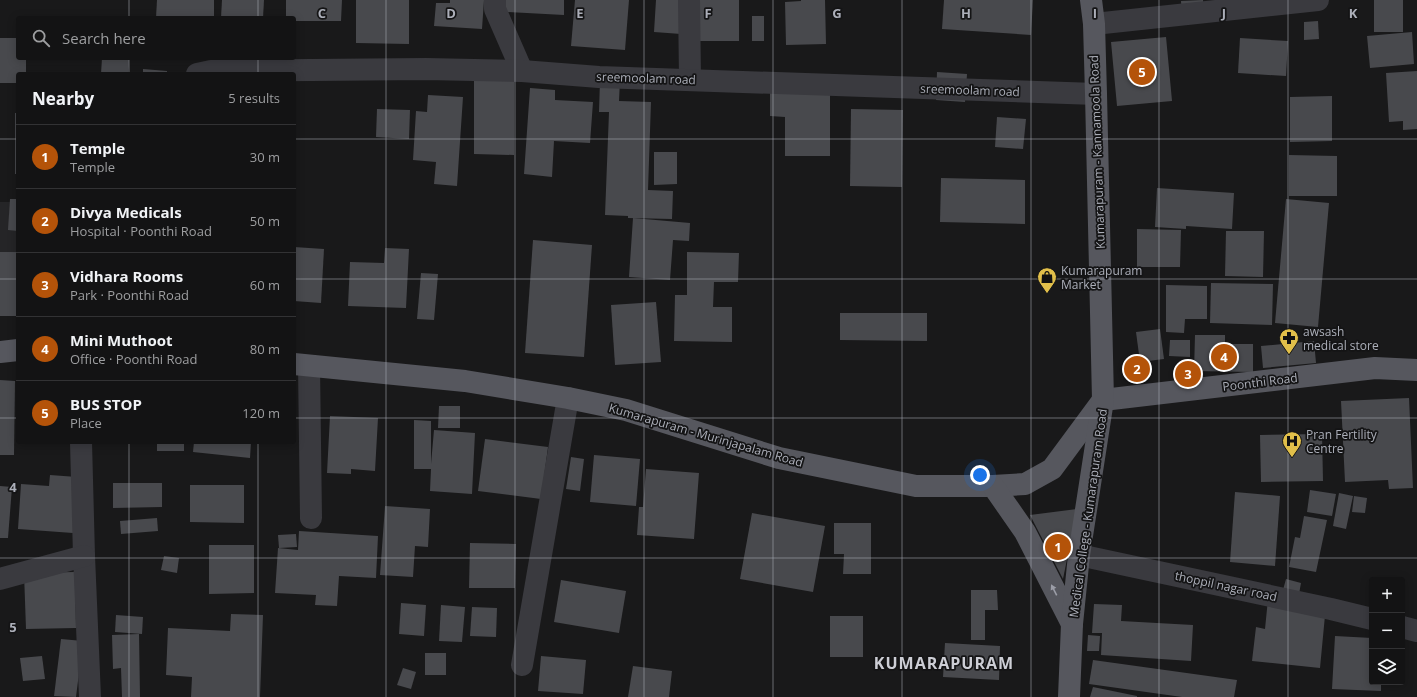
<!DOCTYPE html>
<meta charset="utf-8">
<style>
:root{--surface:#131314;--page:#1c1c1d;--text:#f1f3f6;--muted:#9d9ea0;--line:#323234;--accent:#b45309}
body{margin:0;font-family:"Open Sans",sans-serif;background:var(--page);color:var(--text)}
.controls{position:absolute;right:12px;bottom:12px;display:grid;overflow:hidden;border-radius:4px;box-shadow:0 2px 10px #0003}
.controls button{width:36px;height:36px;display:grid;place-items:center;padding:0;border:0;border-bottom:1px solid var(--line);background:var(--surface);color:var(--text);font:20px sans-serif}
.you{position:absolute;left:980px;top:475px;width:14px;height:14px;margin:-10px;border:3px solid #fff;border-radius:50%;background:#1a73e8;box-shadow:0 0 0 6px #1a73e833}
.badge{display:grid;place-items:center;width:26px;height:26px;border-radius:50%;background:var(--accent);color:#fff;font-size:13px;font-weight:700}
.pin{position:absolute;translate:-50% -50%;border:2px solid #fff;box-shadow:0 1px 4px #0006}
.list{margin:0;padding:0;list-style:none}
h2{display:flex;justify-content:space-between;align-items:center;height:52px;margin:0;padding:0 16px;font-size:17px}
h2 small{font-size:13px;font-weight:400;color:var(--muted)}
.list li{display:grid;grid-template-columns:26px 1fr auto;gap:12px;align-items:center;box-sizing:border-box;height:64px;padding:0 16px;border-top:1px solid var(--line)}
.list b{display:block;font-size:15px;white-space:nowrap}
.list p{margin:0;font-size:13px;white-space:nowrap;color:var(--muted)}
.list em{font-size:13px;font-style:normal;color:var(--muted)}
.icon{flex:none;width:22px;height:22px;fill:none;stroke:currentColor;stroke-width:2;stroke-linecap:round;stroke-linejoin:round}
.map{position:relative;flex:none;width:1417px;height:697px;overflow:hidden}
.search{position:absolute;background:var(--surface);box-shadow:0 2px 10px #0003;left:16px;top:16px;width:280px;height:44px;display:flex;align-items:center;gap:10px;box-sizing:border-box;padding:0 14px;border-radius:4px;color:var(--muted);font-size:15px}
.panel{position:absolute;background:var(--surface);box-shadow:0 2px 10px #0003;left:16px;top:72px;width:280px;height:372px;border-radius:4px}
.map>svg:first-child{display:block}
</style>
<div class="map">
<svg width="1417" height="697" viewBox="0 0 1417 697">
<rect width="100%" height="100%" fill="#19191a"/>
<path fill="#252527" d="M0,202H18V315L0,316Z"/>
<g fill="#48494d">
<path d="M157,0H214V18H156Z"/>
<path d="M222,0H264L263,18H221Z"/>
<path d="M286,0H342L341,21H294V18H286Z"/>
<path d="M356,0H409V44L356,43Z"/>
<path d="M450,0H484L482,29L434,26L436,3H450Z"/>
<path d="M506,0H564V15L506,12Z"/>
<path d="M575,0H629L625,50L571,46Z"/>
<path d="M656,0H683L681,34L654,32Z"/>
<rect x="699" y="0" width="40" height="41"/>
<path d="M801,0H825L826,44L786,45L785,2L801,1Z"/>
<path d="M944,0H1033L1031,35L942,29Z"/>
<path d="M1203,0L1204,11L1182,14L1181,1Z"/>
<rect x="1374" y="0" width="29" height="32"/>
<rect x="752" y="16" width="12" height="25"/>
<path d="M1318,21L1319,39L1304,40V22Z"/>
<path d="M1412,32L1414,64L1370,68L1367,36Z"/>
<path d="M1166,37L1172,101L1117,106L1111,42Z"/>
<path d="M0,38H18V58H26V74H18V83H0Z"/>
<path d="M1240,38L1288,41L1286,76L1238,73Z"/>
<path d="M102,58H129L128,74H101Z"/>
<path d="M143,69L167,71V74H143Z"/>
<path d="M1417,71V129L1403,130V121L1389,122L1386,73Z"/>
<path d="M937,72L967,74L965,102L936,100Z"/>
<path d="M474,75H514V155L474,154Z"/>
<path d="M600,80H620L619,101L651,102L648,190L673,191L672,219L628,218V216L605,215L609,112H599Z"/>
<path d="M770,84L830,85V156H785V117L770,116Z"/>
<path d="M530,88L555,90V100L593,102L590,143L554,141L552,177L524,174Z"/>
<path d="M428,95L463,97L457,186L434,184L436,162L413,160L416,111L427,112Z"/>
<path d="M1332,96V141L1290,142V97Z"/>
<path d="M377,109L410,110L409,139L376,137Z"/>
<path d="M851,109L903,110L902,187L850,186Z"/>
<rect x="15" y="113" width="3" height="61"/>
<path d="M997,117L1026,119L1023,149L995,147Z"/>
<path d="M654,152H677V184L654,185Z"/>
<path d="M1289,155L1337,156V196H1289Z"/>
<path d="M941,178L1025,180V224L940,222Z"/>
<path d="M1157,188L1234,193L1232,229L1186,226V229L1155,227Z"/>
<path d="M10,199H18V231L8,230Z"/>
<path d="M1286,199L1329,203L1318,327L1275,323Z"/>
<path d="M633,218L690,223L689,241L673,240L670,280L629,277Z"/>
<path d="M1137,229L1181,230L1180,267H1137Z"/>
<path d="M1226,231H1264L1263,277L1225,276Z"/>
<path d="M533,240L592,245L584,357L525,353Z"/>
<path d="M294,247L324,249L321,303L294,301Z"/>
<path d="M385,248L409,249L406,308L348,306L350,262L384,263Z"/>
<rect x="0" y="252" width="18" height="64"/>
<path d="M687,252L739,253L738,282H714L713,307H732V342L674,341L675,295H687Z"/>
<path d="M421,273L438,274L434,320L417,319Z"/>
<path d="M1211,283L1273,284L1272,325L1210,323Z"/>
<path d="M1166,285L1207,286V319H1185L1184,333L1166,332Z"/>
<path d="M656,302L661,362L615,365L611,305Z"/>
<path d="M840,313H927V341L840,340Z"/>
<path d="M1160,329L1164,359L1140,362L1136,332Z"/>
<path d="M1195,335H1225V344H1253V372L1194,371Z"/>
<path d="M1170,340H1190V357L1169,356Z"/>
<path d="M1314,341L1316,363L1263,368L1261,346Z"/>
<path d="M0,380L15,381L14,455H0Z"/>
<path d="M1409,398L1413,488L1389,489L1388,480L1345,482L1341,401Z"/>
<path d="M439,406H460V428H438Z"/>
<path d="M330,416L378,418L375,471L351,469V474L327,473Z"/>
<path d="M414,420L431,421V464L434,430L475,433L472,494L430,491L431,469H414Z"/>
<path d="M1322,434L1323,481L1261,482L1260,435Z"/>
<path d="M485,439L548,447L541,499L478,491Z"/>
<rect x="157" y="442" width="27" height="9"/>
<path d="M194,442H251L250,458L193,452Z"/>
<path d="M594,455L640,459L636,506L590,502Z"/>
<path d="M571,457L584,459L580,491L566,489Z"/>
<path d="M646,469L699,473L694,539L637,535L639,507H643Z"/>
<path d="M50,475L77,477L73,533L18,529L21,484L49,486Z"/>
<path d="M113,483H162V507L113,508Z"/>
<path d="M190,485H244V523L190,522Z"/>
<path d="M0,486L12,487L8,538H0Z"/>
<path d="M1310,490L1336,494L1332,516L1307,512Z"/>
<path d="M1235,492L1280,496L1275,566L1230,562Z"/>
<path d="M1339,493L1353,496L1346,529L1333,526Z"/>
<path d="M1354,496L1367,498L1365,513L1352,512Z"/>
<path d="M385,506L430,509L428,547L415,546L413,577L380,575Z"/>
<path d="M1077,509L1063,579L1030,515Z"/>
<path d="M752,513L825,526L813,592L740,579Z"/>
<path d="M1304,516L1327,520L1316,572L1289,567L1295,537L1300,538Z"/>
<path d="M157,518L158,531L121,534L120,521Z"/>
<path d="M834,523H871V574H843L844,554H834Z"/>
<path d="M299,531L378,536L376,578L339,576L337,606L315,605L316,595L275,593L278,548L298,550Z"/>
<path d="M296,534L297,547L279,548L278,535Z"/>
<path d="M470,543L516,544L515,588H469Z"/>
<path d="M209,545H254V593L209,594Z"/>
<path d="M164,556L179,558L177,573L161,570Z"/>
<path d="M75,572L76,628L26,629L24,573Z"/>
<path d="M1286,579L1301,583L1299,594L1283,590Z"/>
<path d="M561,580L626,591L619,633L554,622Z"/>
<path d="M971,590H997L998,610H985V640H971Z"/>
<path d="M1268,599L1326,605L1320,668L1252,661L1256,627L1265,629Z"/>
<path d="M401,603L426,605L424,636L399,634Z"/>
<path d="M1094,604L1122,605L1121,621L1193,625L1191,661L1101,655L1102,633H1092Z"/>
<path d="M441,605L465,607L462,642L439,641Z"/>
<path d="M472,607L497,608L496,637L470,636Z"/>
<path d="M231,614L263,615L260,697H191L192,677L166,675L168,628L230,631Z"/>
<path d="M116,615L143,617L142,634L115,632Z"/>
<rect x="830" y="616" width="33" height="41"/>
<path d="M139,634L140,697H122L121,668L113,669L112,635Z"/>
<path d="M1088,635L1100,636L1099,651H1087Z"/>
<path d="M1335,636L1372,638V682H1381V691L1332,689Z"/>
<path d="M61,639L83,641L76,697L54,696Z"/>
<path d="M945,643L1000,646L999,680L943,677Z"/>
<rect x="425" y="653" width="21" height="22"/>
<path d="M42,656L45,679L23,681L20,658Z"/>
<path d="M541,656L586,660L583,694L538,691Z"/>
<path d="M1093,660L1237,680L1234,697H1182L1089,684Z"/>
<path d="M633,666L672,671L669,697H628Z"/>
<path d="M403,668L416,672L411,689L397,685Z"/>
<path d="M1093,687L1137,696V697H1090Z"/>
</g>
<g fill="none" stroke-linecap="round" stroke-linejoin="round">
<g stroke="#3a3a3f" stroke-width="22">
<path d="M495,0V9L522,71"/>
<path d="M689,0L690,79"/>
<path d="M1094,24L1318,0"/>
<path d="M197,74L211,71L426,69L522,71L599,77L1096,94"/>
<path d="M309,366L311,518"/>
<path d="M81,442L84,556L90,697"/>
<path d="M1079,555L1331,609L1372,619"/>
<path d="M0,579L84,556"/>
<path d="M1402,627L1417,631"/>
<path d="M522,665L568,398"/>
</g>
<g stroke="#56575e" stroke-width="22">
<path d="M0,352L18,350"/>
<path d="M294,364L465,381L568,398L626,410L779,458L916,486H993L1025,484L1052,469L1103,400"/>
<path d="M1103,400L1375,368L1417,370"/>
<path d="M993,486L1025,532L1072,624"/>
<path d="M1069,697L1072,624L1079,555L1103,400L1096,94L1094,24L1091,0"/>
</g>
</g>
<defs><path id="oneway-solid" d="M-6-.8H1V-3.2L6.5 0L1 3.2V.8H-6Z"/></defs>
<use fill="#9b9da7" href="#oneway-solid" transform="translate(1054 590) rotate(-117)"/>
<path fill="none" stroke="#acafb9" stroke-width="1" stroke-opacity="0.55" d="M129,0V18M258,0V18M386,0V697M515,0V697M644,0V697M773,0V697M902,0V697M1031,0V697M1159,0V697M1288,0V697M129,58V74M258,58V74M0,139H18M294,139H1417M0,279H18M294,279H1417M0,418H18M294,418H1417M129,442V697M258,442V697M0,558H1417"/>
<defs>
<g id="shop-pin" transform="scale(1)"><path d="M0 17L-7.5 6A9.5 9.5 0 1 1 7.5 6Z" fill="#e1bf4a" stroke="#141415"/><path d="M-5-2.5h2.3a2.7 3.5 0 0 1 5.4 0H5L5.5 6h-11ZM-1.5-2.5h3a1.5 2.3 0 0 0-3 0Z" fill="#111"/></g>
<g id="pharmacy-pin" transform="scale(1)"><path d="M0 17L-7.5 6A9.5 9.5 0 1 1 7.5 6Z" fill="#e1bf4a" stroke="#141415"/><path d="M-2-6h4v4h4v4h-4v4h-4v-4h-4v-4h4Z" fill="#111"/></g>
<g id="hospital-pin" transform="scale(1)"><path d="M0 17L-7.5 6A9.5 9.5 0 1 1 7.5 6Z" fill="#e1bf4a" stroke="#141415"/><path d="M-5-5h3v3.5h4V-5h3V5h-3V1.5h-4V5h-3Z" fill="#111"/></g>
</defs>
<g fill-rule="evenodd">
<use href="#shop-pin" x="1047" y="277"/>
<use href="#pharmacy-pin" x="1289" y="338"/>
<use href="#hospital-pin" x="1292" y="441"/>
</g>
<g text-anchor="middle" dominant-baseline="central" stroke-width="3.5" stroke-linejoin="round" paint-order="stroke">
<g font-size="12" fill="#acafb9" stroke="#141415">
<text transform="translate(646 78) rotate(2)">sreemoolam road</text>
<text transform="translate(970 90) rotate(2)">sreemoolam road</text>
<text transform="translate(1097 152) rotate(-92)">Kumarapuram - Kannamoola Road</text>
<text transform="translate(1260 382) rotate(-7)">Poonthi Road</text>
<text transform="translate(706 435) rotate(16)">Kumarapuram - Murinjapalam Road</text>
<text transform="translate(1088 513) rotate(-82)">Medical College - Kumarapuram Road</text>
<text transform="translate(1226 586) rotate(12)">thoppil nagar road</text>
</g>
<g font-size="12" fill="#acafb9" stroke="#141415" text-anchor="start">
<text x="1061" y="270">Kumarapuram<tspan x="1061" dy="14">Market</tspan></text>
<text x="1303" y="331">awsash<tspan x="1303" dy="14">medical store</tspan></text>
<text x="1306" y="434">Pran Fertility<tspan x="1306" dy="14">Centre</tspan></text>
</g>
<g font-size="16" font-weight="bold" letter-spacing="1" fill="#cdced5" stroke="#141415">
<text x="944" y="663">KUMARAPURAM</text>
</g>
</g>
<g font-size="13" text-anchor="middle" font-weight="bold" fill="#acafb9" stroke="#141415" stroke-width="3.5" stroke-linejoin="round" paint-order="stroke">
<text x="322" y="18">C</text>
<text x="451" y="18">D</text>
<text x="580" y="18">E</text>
<text x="708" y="18">F</text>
<text x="837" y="18">G</text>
<text x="966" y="18">H</text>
<text x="1095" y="18">I</text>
<text x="1224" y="18">J</text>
<text x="1353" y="18">K</text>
<text x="13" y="492">4</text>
<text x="13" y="632">5</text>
</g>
</svg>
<div class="controls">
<button>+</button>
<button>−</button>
<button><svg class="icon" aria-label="layers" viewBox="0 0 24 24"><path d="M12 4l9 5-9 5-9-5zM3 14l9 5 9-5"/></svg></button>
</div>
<div class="you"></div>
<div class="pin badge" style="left:1058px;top:547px">1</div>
<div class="pin badge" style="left:1137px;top:369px">2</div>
<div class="pin badge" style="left:1188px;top:374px">3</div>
<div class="pin badge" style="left:1224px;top:357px">4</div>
<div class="pin badge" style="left:1142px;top:72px">5</div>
<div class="search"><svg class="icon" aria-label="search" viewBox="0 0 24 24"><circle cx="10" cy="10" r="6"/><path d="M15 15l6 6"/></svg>Search here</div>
<section class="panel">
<h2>Nearby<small>5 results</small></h2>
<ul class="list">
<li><span class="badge">1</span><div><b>Temple</b><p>Temple</p></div><em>30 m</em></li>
<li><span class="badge">2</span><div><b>Divya Medicals</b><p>Hospital · Poonthi Road</p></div><em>50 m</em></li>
<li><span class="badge">3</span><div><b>Vidhara Rooms</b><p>Park · Poonthi Road</p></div><em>60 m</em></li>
<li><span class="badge">4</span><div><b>Mini Muthoot</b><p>Office · Poonthi Road</p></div><em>80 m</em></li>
<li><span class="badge">5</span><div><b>BUS STOP</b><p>Place</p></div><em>120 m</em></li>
</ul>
</section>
</div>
